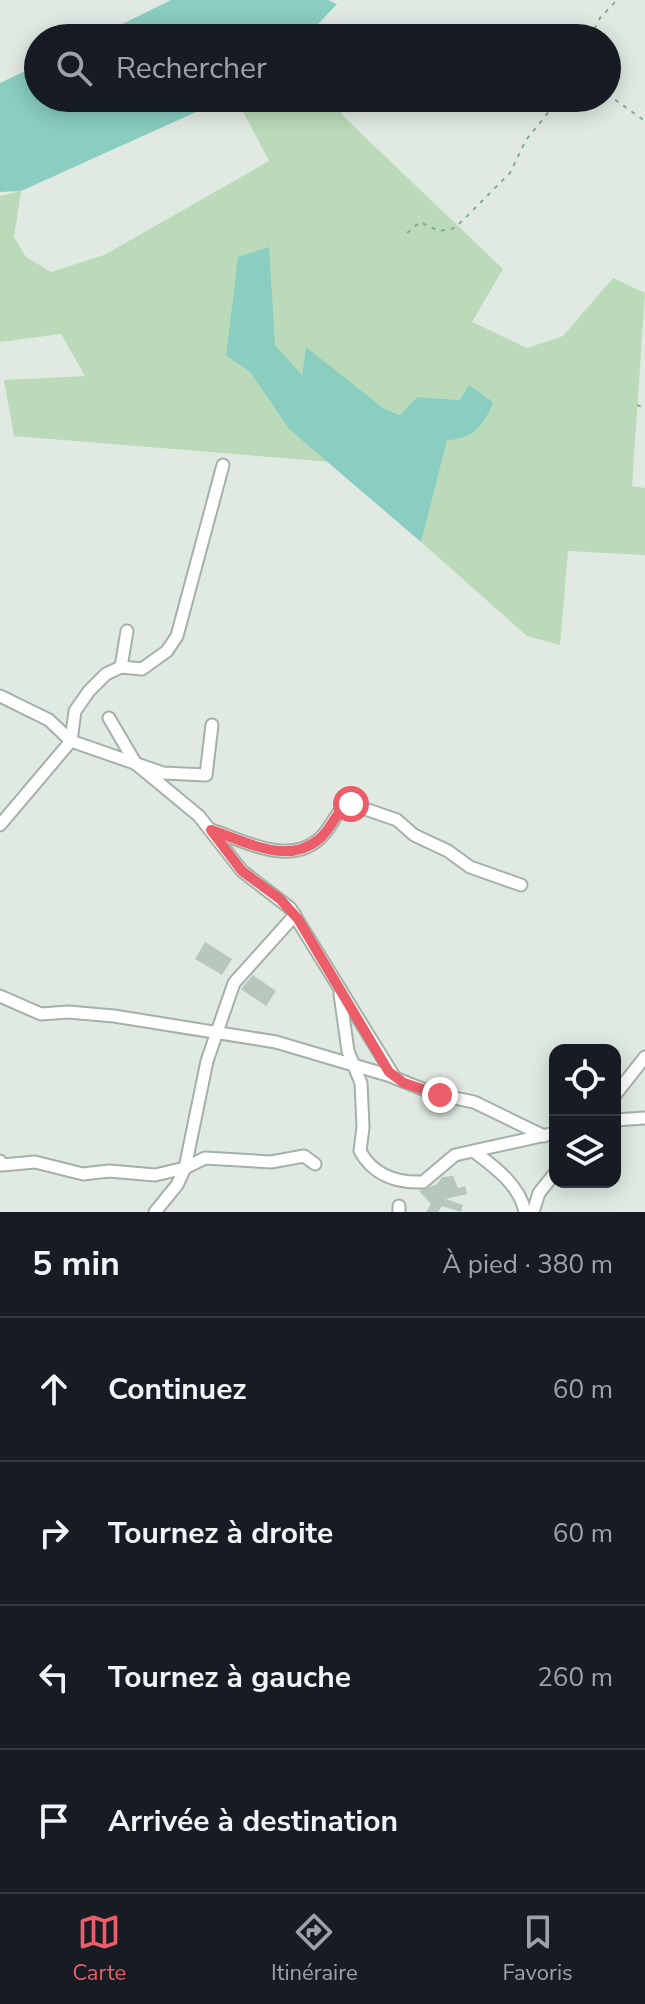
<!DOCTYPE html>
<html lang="fr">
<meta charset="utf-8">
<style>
:root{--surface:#171b24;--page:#242831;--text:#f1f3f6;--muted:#9ea1a6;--line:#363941;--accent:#ea5d69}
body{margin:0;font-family:"Nunito Sans",sans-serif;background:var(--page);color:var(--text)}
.controls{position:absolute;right:24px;bottom:24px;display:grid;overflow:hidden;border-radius:16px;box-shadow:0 4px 20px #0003}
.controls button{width:72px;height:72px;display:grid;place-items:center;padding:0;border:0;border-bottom:2px solid var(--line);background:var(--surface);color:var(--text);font:40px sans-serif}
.stop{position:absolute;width:24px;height:24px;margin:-18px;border:6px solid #ea5d69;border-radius:50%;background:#fff}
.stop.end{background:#ea5d69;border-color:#fff;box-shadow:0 2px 8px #0008}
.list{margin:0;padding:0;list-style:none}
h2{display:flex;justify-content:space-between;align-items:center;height:104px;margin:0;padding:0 32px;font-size:34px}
h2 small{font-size:26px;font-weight:400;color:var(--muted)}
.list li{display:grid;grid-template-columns:52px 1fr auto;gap:24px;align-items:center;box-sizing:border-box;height:144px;padding:0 32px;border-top:2px solid var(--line)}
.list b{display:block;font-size:30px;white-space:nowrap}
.list em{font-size:26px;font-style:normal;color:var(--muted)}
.icon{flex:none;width:44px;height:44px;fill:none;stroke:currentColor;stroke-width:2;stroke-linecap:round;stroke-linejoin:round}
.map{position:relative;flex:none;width:645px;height:1212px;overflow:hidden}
.search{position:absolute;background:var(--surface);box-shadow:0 4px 20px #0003;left:24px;right:24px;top:24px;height:88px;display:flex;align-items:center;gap:20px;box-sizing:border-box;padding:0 28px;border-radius:44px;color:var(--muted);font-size:30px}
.sheet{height:680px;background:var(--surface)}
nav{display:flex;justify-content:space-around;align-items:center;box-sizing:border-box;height:112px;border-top:2px solid var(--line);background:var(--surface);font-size:22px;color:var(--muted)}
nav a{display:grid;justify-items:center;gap:4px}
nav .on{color:var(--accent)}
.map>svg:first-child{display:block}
</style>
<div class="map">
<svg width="645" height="1212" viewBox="0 0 645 1212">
<rect width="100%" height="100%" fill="#e0eae2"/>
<path fill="#bbdab9" d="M236,98H332L344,117L503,269L472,322L527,348L563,336L613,278L645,293L632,486L645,488V555L568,551L560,645L527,636L421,542L437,470L460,400L417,397L401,415L383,408L306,348L302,376L275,345L226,356L250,372L289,429L331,462L14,436L4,380L85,376L61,334L0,342V196L21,191L14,237L26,257L51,272L104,255L269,161Z"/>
<g fill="#8acdc1">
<path d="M171,0H328L337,4L305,38H94Z"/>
<path d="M38,65V98H227L21,191L0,192V83Z"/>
<path d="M269,247L275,345L302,375L306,347L383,408L400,415L417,397L460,400L469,385L493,402C484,425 474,439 447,440L421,542L289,429L250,372L226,356L238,257Z"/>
</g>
<g fill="#b8c7bd">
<path d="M205,942L232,959L222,975L195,959Z"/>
<path d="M253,975L276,991L266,1006L241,989Z"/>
<path d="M453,1176L458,1188L465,1186L467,1194L446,1199L463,1205L461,1212L442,1206L438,1212H426L431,1204L419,1191L437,1184L442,1177Z"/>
</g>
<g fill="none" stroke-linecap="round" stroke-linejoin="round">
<g stroke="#a3b1a7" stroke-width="15">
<g id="minor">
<path d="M121,667L142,669L167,651L177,636L223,465"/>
<path d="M0,696L49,720L71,741L163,773L206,775L212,725"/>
<path d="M109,718L136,764L199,816L242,871L290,908L395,1078L435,1094L474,1102L544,1136"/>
<path d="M0,825L71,741L75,711L89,691L106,674L121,667L127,631"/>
<path d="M211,830C243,840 287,866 318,840C333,828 333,812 351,804L397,820L414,835L448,851L470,867L521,885"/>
<path d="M340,994L348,1051L361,1083L363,1127L360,1151C373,1175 397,1183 423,1182L455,1155L555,1133"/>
<path d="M0,996L41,1014L68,1012L114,1016L276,1042L394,1077"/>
<path d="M615,1095L645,1057"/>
<path d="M615,1120L645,1118"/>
<path d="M476,1153C496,1168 520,1186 525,1212"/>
<path d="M0,1161L2,1165L35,1162L83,1174L109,1171L155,1175L185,1168L205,1158L271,1162L304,1156L315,1164"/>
<path d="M399,1206V1212"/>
<path d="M155,1212L177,1185L185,1168L207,1061L234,983L295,915"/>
<path d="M533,1212L539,1193L555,1173"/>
</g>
</g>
<g stroke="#82ac91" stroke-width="2" stroke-dasharray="4 6" stroke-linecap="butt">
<path d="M590,38L600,18L617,0"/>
<path d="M607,94L645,121"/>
<path d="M407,233L420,222L439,231L455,228L510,173L526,140L560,98"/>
<path d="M637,405L645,408"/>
</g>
<use href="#minor" stroke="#fff" stroke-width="11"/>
</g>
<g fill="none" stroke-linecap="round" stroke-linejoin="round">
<path stroke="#ea5d69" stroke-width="10" d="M351,804C333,813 333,828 318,840C286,866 243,840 211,830L242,871L280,899L298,919L389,1072L404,1083L440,1095"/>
</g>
</svg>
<div class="controls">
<button><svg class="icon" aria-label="locate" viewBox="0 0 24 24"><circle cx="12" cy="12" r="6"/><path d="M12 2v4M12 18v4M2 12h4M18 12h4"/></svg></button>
<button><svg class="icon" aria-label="layers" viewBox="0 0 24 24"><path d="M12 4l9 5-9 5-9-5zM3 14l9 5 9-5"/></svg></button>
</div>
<div class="stop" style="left:351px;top:804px"></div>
<div class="stop end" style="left:440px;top:1095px"></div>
<div class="search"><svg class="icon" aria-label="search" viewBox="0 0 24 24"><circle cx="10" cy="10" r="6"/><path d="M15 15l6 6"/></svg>Rechercher</div>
</div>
<section class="sheet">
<h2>5 min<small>À pied · 380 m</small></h2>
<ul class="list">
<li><svg class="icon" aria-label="ahead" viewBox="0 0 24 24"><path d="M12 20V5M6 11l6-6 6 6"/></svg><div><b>Continuez</b></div><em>60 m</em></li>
<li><svg class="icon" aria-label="right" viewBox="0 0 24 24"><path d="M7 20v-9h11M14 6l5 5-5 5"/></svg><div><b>Tournez à droite</b></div><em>60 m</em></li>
<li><svg class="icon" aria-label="left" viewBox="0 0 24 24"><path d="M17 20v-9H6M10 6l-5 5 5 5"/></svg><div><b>Tournez à gauche</b></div><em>260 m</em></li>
<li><svg class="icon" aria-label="arrive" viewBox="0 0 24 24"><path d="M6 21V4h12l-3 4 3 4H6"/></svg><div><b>Arrivée à destination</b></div></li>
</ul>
</section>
<nav>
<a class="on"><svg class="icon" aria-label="map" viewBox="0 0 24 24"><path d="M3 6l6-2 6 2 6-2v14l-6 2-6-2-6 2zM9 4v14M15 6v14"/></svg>Carte</a>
<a><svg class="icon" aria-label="directions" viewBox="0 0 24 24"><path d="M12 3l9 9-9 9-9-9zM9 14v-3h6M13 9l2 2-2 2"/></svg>Itinéraire</a>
<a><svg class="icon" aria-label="saved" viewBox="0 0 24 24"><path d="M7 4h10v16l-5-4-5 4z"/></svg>Favoris</a>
</nav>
